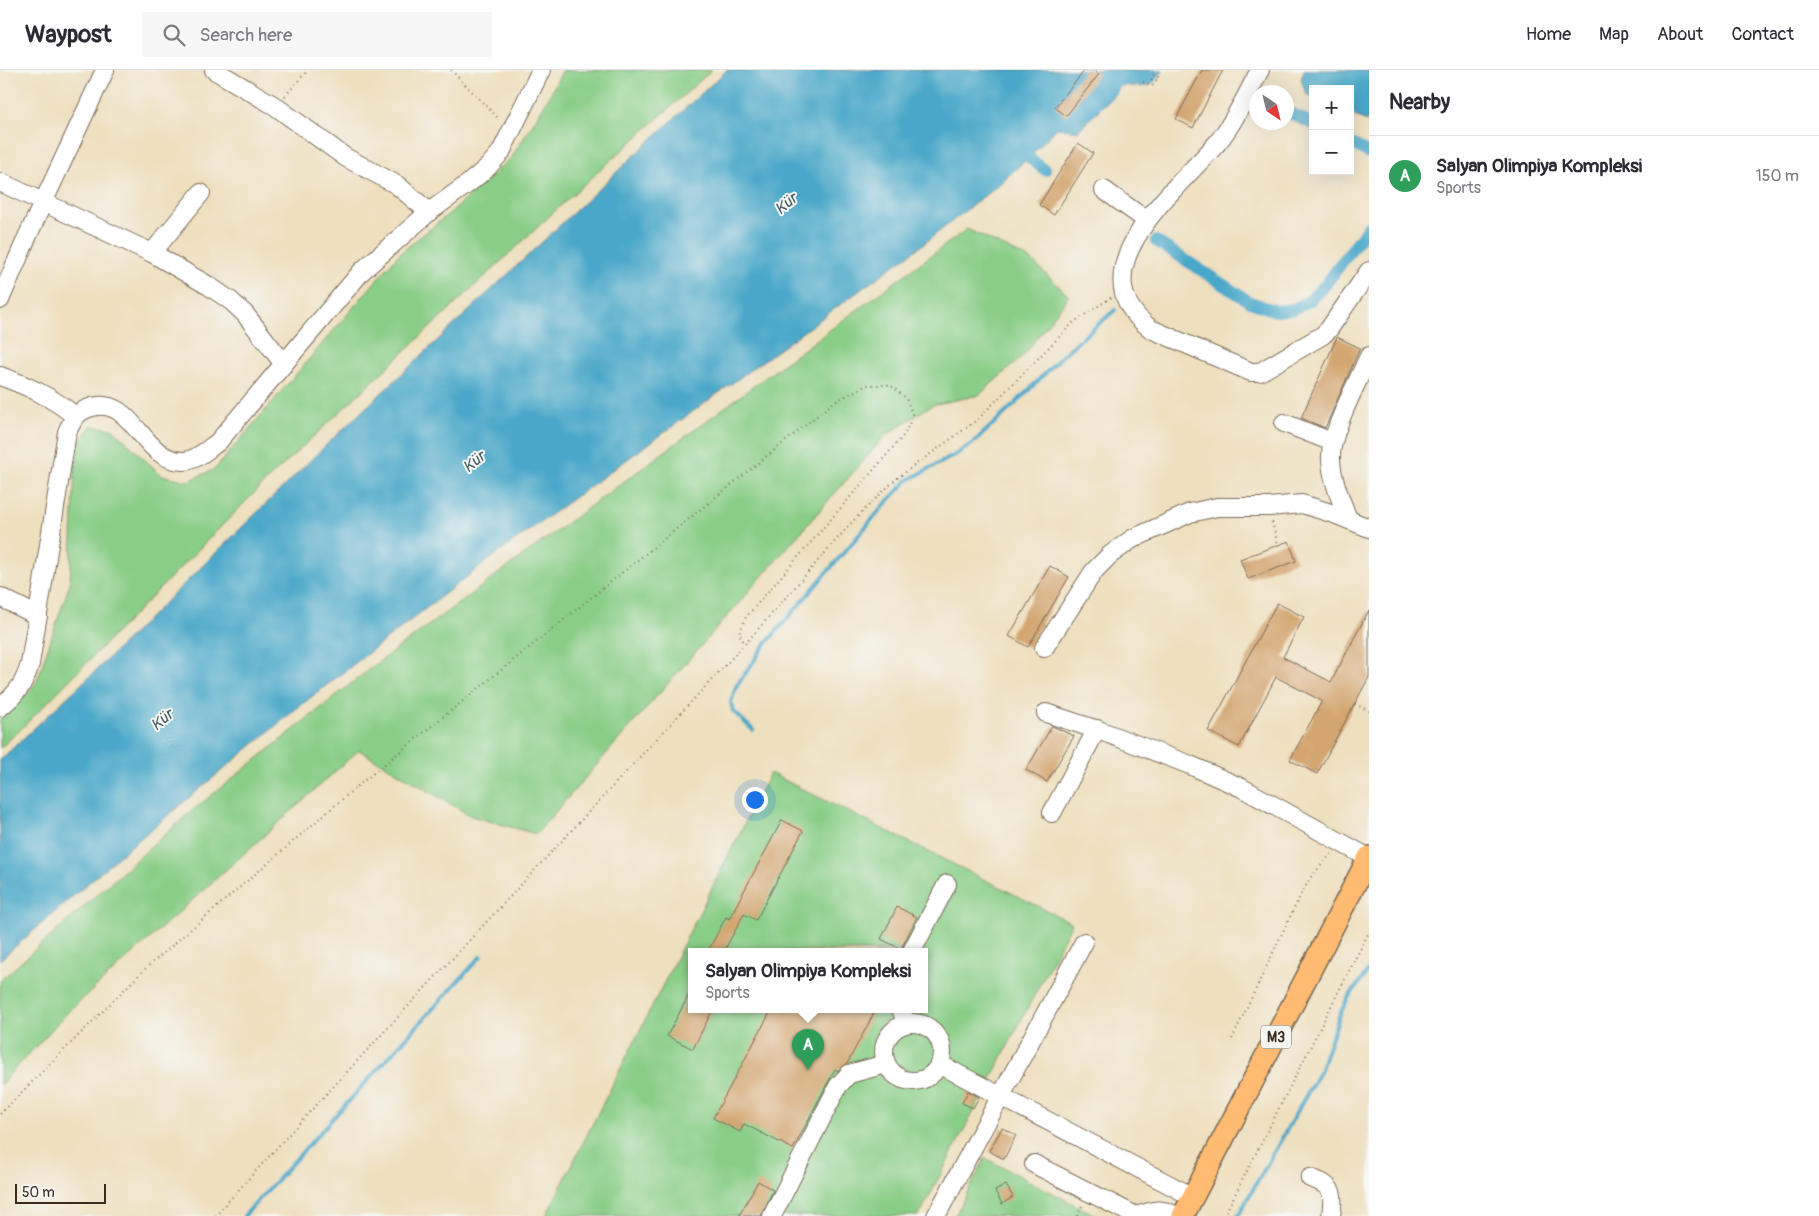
<!DOCTYPE html>
<meta charset="utf-8">
<style>
:root{--surface:#fff;--page:#f7f7f7;--text:#2b2b33;--muted:#7c7c81;--line:#e1e1e2;--accent:#1f6fb2}
body{margin:0;font-family:Pangolin,sans-serif;background:var(--page);color:var(--text)}
.controls{position:absolute;right:15px;top:15px;display:grid;overflow:hidden;border-radius:0px;box-shadow:0 5px 20px #0002}
.controls button{width:45px;height:45px;display:grid;place-items:center;padding:0;border:0;border-bottom:1px solid var(--line);background:var(--surface);color:var(--text);font:25px sans-serif}
.compass{position:absolute;left:1249px;top:15px;width:45px;height:45px;border-radius:50%;background:var(--surface);box-shadow:0 5px 20px #0002;rotate:145deg}
.scale{position:absolute;left:15px;bottom:12px;width:91px;box-sizing:border-box;padding-left:5px;border:2px solid #3b2a1e;border-top:0;font-size:14px;line-height:18px;white-space:nowrap;color:#3b2a1e;-webkit-text-stroke:4px #f6f6f2;paint-order:stroke}
.you{position:absolute;left:754px;top:729px;width:18px;height:18px;margin:-12px;border:4px solid #fff;border-radius:50%;background:#1a73e8;box-shadow:0 0 0 8px #1a73e833}
.badge{display:grid;place-items:center;width:32px;height:32px;border-radius:50%;background:var(--accent);color:#fff;font-size:16px;font-weight:700}
.pin{position:absolute;translate:-50% -41px;filter:drop-shadow(0 1px 2px #0008)}
.pin::after{content:'';position:absolute;top:26px;width:18px;height:15px;background:inherit;clip-path:polygon(0 0,100% 0,50% 100%)}
.popup{position:absolute;left:688px;top:878px;width:240px;height:65px;box-sizing:border-box;display:grid;place-content:center;border-radius:0px;background:var(--surface);filter:drop-shadow(0 1px 4px #0005);font-size:16px;white-space:nowrap;color:var(--muted)}
.popup b{font-size:19px;color:var(--text)}
.popup::after{content:'';position:absolute;left:50%;top:100%;margin-left:-10px;border:10px solid transparent;border-top-color:var(--surface)}
.list{margin:0;padding:0;list-style:none}
h2{display:flex;justify-content:space-between;align-items:center;height:65px;margin:0;padding:0 20px;font-size:21px}
h2 small{font-size:16px;font-weight:400;color:var(--muted)}
.list li{display:grid;grid-template-columns:32px 1fr auto;gap:15px;align-items:center;box-sizing:border-box;height:80px;padding:0 20px;border-top:1px solid var(--line)}
.list b{display:block;font-size:19px;white-space:nowrap}
.list p{margin:0;font-size:16px;white-space:nowrap;color:var(--muted)}
.list em{font-size:16px;font-style:normal;color:var(--muted)}
.icon{flex:none;width:28px;height:28px;fill:none;stroke:currentColor;stroke-width:2;stroke-linecap:round;stroke-linejoin:round}
.map{position:relative;flex:none;width:1369px;height:1146px;overflow:hidden}
header{display:flex;align-items:center;gap:30px;box-sizing:border-box;height:70px;padding:0 25px;background:var(--surface);border-bottom:1px solid var(--line)}
header strong{font-size:24px}
nav{display:flex;gap:28px;margin-inline-start:auto;font-size:18px}
.search{width:350px;height:45px;background:var(--page);display:flex;align-items:center;gap:12px;box-sizing:border-box;padding:0 18px;border-radius:0px;color:var(--muted);font-size:19px}
main{display:flex}
aside{flex:1;background:var(--surface)}
.map>svg:first-child{display:block}
</style>
<header>
<strong>Waypost</strong>
<div class="search"><svg class="icon" aria-label="search" viewBox="0 0 24 24"><circle cx="10" cy="10" r="6"/><path d="M15 15l6 6"/></svg>Search here</div>
<nav><a>Home</a><a>Map</a><a>About</a><a>Contact</a></nav>
</header>
<main>
<div class="map">
<svg width="1369" height="1146" viewBox="0 0 1369 1146">
<rect width="100%" height="100%" fill="#f6f6f2"/>
<filter id="ink" filterUnits="userSpaceOnUse"><feTurbulence type="fractalNoise" baseFrequency=".02" numOctaves="2"/><feDisplacementMap in="SourceGraphic" scale="10" xChannelSelector="R" yChannelSelector="G"/><feConvolveMatrix kernelMatrix="1 2 1 2 8 2 1 2 1" color-interpolation-filters="sRGB"/></filter>
<filter id="wash" filterUnits="userSpaceOnUse"><feTurbulence type="fractalNoise" baseFrequency=".0096" numOctaves="4" result="noise"/><feDisplacementMap in="SourceGraphic" scale="20" xChannelSelector="R" yChannelSelector="G"/><feGaussianBlur stdDeviation="1.12" result="paint"/><feColorMatrix in="noise" values="0 0 0 0 0 0 0 0 0 0 0 0 0 0 0 0 0 1.4 0 .05"/><feComposite in="paint" operator="in"/></filter>
<g filter="url(#wash)">
<rect width="100%" height="100%" fill="#eedfbe"/>
<g fill="#89ce87" stroke="#627c52" fill-rule="evenodd">
<path d="M563,0H712L571,126L270,407L20,660L0,678V649L12,640L36,613L70,513L76,377L91,356L113,359L161,405L188,411L215,399L399,184L451,142L512,87L545,34Z"/>
<path d="M967,159L1031,190L1069,226L1023,286L979,325L932,335L886,365L536,764L471,746L359,680L68,942L0,1015V911L188,744L372,597Z"/>
<path d="M770,703L1072,853L919,1146H546ZM692,881H924V939H692Z"/>
<path d="M985,1088L1097,1146H955Z"/>
</g>
<g fill="#4aa7c9" stroke="#426874">
<path d="M727,0H1163C1149,25 1141,14 1120,16L1117,22L1078,61L1057,58L1028,88L997,116L917,179L490,489L296,639L124,782L0,890V690L90,606L324,377L641,79Z"/>
<path d="M1304,0H1369V52L1350,44V19H1313V27L1306,24L1301,9Z"/>
</g>
<g fill="none" stroke-linecap="round" stroke-linejoin="round">
<g stroke="#4aa7c9" stroke-width="4">
<path d="M753,660L733,641L731,632L736,617L764,576L887,432L908,410L955,385L973,373L1015,334L1067,281L1115,240"/>
<path d="M244,1146L481,886"/>
<path d="M1238,1146L1321,999L1339,946L1348,928L1369,900"/>
</g>
<g stroke="#4aa7c9" stroke-width="12">
<path d="M1286,41L1313,54"/>
<path d="M1350,73L1369,83"/>
<path d="M1015,77L1045,100"/>
<path d="M1156,171L1250,232L1276,241L1294,239L1310,230L1326,214L1369,156"/>
</g>
</g>
<g id="blocks">
<g fill="#d3a570">
<path d="M1085,0H1094L1099,4L1066,46L1055,37Z"/>
<path d="M1202,0H1223L1193,58L1176,49Z"/>
<path d="M1078,73L1093,83L1054,145L1039,135Z"/>
<path d="M1337,267L1360,278L1325,358L1301,348Z"/>
<path d="M1289,471L1296,491L1248,509L1240,489Z"/>
<path d="M1050,496L1069,507L1028,577L1009,566Z"/>
<path d="M1277,533L1304,547L1283,587L1331,612L1369,540V607L1317,704L1290,690L1322,631L1276,607L1239,677L1208,661Z"/>
<path d="M1052,656L1074,666L1047,712L1026,700Z"/>
<path d="M782,750L803,761L756,850L744,844L724,881H708L726,847L729,849Z"/>
<path d="M897,837L917,847L901,879L881,869Z"/>
<path d="M692,919V939H713L693,979L667,966Z"/>
<path d="M772,939H876L847,994L838,1001L835,999L793,1079L744,1054L740,1062L713,1048Z"/>
<path d="M968,1021L979,1027L973,1038L962,1033Z"/>
<path d="M1002,1058L1016,1065L1004,1089L989,1081Z"/>
<path d="M758,1111L773,1120L762,1144L761,1146H739Z"/>
<path d="M1006,1115L1013,1127L1002,1134L995,1121Z"/>
</g>
</g>
</g>
<g filter="url(#ink)">
<use href="#blocks" fill-opacity="0" stroke="#7a6956" stroke-width="1"/>
<g fill="none" stroke-linecap="round" stroke-linejoin="round">
<g stroke="#7a6956" stroke-width="20">
<g id="minor">
<path d="M214,0L275,36L345,87L397,115L429,142"/>
<path d="M1260,0C1247,24 1235,51 1218,72C1178,119 1072,200 1151,259L1251,302H1260L1323,265L1329,259L1369,201"/>
<path d="M0,112L152,183L209,216L231,231L245,244L284,294"/>
<path d="M1104,120L1146,150"/>
<path d="M152,183L201,123"/>
<path d="M0,230L28,165L105,0"/>
<path d="M0,306C28,316 52,327 75,346"/>
<path d="M1284,353L1332,372"/>
<path d="M1348,449C1341,430 1332,410 1331,390C1329,364 1358,312 1369,286"/>
<path d="M0,527L38,546"/>
<path d="M1044,578L1094,501L1110,485L1132,469L1190,443L1217,437H1269L1302,434L1334,444L1369,458"/>
<path d="M0,637C17,624 24,614 30,594L67,362C74,348 76,342 92,337C133,326 142,390 182,391C195,392 208,379 218,372L362,201L429,142L469,113L488,97L501,82L541,0"/>
<path d="M1046,643L1101,661L1190,695L1242,718L1369,788"/>
<path d="M1052,743L1097,659"/>
<path d="M912,881L947,814"/>
<path d="M901,939L906,953"/>
<circle cx="913" cy="982" r="29"/>
<path d="M939,994L1193,1127"/>
<path d="M1034,1094L1136,1146"/>
<path d="M1310,1108C1334,1116 1334,1122 1331,1146"/>
<path d="M772,1146L838,1016L849,1004L886,994"/>
<path d="M936,1146L1084,872"/>
<path d="M1137,1146C1155,1139 1159,1138 1177,1146"/>
</g>
</g>
<g stroke="#7a6956" stroke-width="24">
<path id="major" d="M1183,1146L1369,787"/>
</g>
<g stroke="#7a6956" stroke-width="2" stroke-dasharray="1 4" stroke-linecap="butt">
<path d="M451,0L500,50"/>
<path d="M1153,5L1160,8"/>
<path d="M1151,9L1159,11"/>
<path d="M1143,12L1154,16"/>
<path d="M285,26L308,0"/>
<path d="M1272,452L1278,475"/>
<path d="M1355,634L1369,641"/>
<path d="M1232,969L1300,826L1311,807L1332,783"/>
<path d="M0,1044L146,898L361,713L834,332L867,315H890L906,328L913,346L904,365L746,547L739,564L745,574"/>
<path d="M215,1146L292,1061L745,574L853,451L896,409L977,350L1074,252L1112,227"/>
<path d="M1077,1146L1082,1136"/>
<path d="M1224,1146L1369,862"/>
</g>
<use href="#minor" stroke="#fff" stroke-width="18"/>
<use href="#major" stroke="#ffbb71" stroke-width="21"/>
</g>
</g>
<g text-anchor="middle" dominant-baseline="central" stroke-width="4" stroke-linejoin="round" paint-order="stroke">
<rect fill="#f6f6f2" stroke="#73675e" stroke-width="1" x="1261" y="955.5" width="30" height="23" rx="4"/>
<g font-size="14" font-weight="bold" fill="#3b2a1e">
<text x="1276" y="967">M3</text>
</g>
<g font-size="16" font-style="italic" fill="#415c62" stroke="#f6f6f2">
<text transform="translate(786 134) rotate(-40)">Kür</text>
<text transform="translate(474 392) rotate(-40)">Kür</text>
<text transform="translate(162 650) rotate(-40)">Kür</text>
</g>
</g>
</svg>
<div class="controls">
<button>+</button>
<button>−</button>
</div>
<svg class="compass" viewBox="-18 -18 36 36"><path d="M0-13l5 13h-10z" fill="#e53935"/><path d="M0 13l5-13h-10z" fill="#7c7c81"/></svg>
<div class="scale">50 m</div>
<div class="you"></div>
<div class="pin badge" style="left:808px;top:1000px;background:#2e9e5b">A</div>
<div class="popup"><b>Salyan Olimpiya Kompleksi</b>Sports</div>
</div>
<aside>
<h2>Nearby<small></small></h2>
<ul class="list">
<li><span class="badge" style="background:#2e9e5b">A</span><div><b>Salyan Olimpiya Kompleksi</b><p>Sports</p></div><em>150 m</em></li>
</ul>
</aside>
</main>
